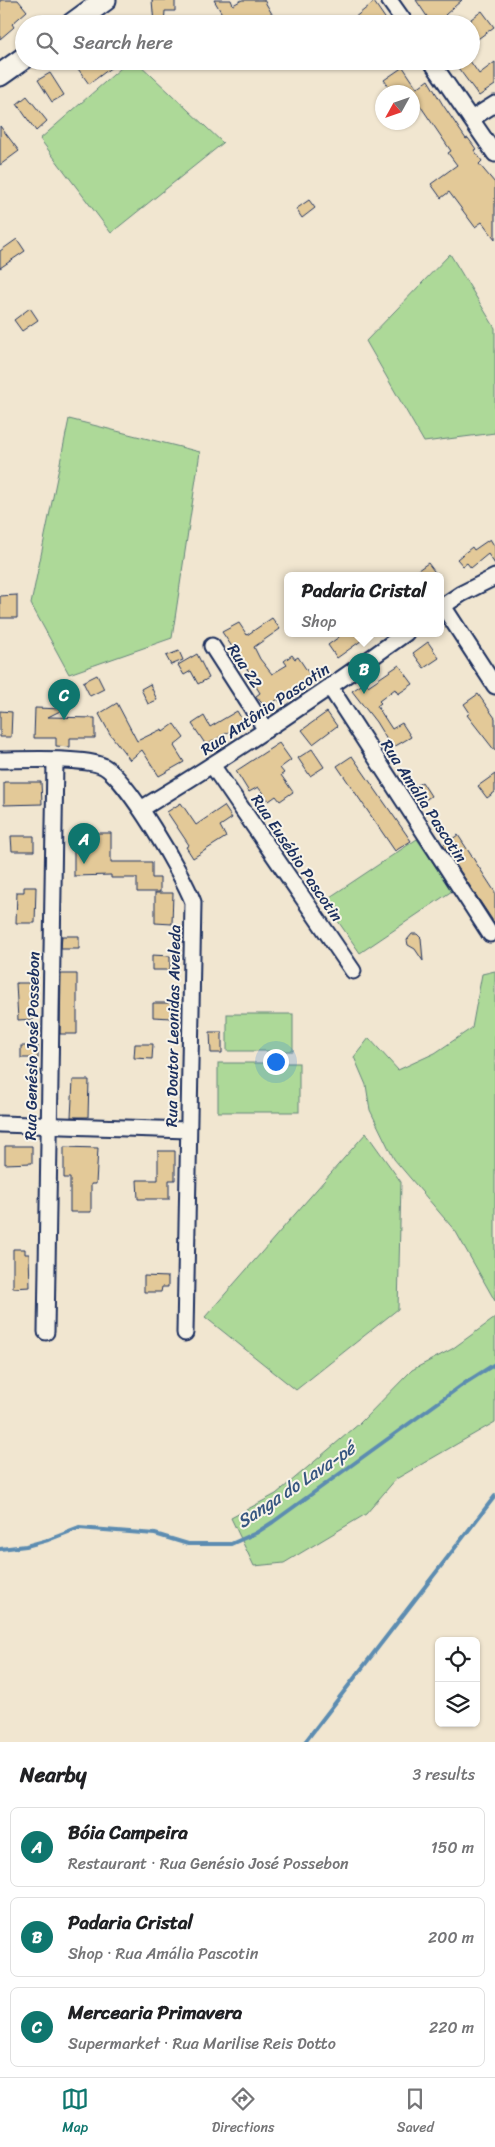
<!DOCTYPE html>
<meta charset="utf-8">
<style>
:root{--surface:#fff;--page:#f2f2f2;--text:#202124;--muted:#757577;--line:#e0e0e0;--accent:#0f766e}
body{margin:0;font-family:Sriracha,sans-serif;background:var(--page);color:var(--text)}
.controls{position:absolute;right:15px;bottom:15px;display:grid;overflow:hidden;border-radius:8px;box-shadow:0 1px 4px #0004}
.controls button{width:45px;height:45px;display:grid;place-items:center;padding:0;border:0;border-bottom:1px solid var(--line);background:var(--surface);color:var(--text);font:25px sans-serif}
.compass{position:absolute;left:375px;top:85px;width:45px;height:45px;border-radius:50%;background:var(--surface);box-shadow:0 1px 4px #0004;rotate:230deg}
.you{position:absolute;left:275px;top:1061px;width:18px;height:18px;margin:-12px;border:4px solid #fff;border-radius:50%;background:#1a73e8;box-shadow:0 0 0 8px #1a73e833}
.badge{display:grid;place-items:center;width:32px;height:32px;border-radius:50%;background:var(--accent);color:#fff;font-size:16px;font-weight:700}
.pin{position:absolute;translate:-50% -41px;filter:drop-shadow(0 1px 2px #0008)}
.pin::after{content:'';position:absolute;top:26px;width:18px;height:15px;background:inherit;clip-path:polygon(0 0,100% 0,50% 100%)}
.popup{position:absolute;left:284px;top:572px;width:160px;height:65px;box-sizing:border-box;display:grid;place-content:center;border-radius:8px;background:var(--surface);filter:drop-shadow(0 1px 4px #0005);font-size:16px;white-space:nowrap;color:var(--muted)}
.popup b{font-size:19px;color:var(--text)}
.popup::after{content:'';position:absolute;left:50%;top:100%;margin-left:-10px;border:10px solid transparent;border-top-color:var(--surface)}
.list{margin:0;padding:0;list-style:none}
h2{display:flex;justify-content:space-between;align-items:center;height:65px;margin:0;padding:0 20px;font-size:21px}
h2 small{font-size:16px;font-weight:400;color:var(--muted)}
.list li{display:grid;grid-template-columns:32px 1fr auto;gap:15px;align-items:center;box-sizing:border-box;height:80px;margin:0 10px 10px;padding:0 10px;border:1px solid var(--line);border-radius:8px}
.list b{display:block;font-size:19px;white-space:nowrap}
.list p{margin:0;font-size:16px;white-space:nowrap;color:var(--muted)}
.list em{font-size:16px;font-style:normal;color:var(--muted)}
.icon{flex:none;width:28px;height:28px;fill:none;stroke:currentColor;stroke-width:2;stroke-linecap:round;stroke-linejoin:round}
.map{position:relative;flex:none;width:495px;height:1742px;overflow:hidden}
.search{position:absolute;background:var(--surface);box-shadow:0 1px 4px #0004;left:15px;right:15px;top:15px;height:55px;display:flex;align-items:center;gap:12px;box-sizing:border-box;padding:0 18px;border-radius:28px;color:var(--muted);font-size:19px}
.sheet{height:335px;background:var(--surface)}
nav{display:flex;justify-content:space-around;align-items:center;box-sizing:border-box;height:70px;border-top:1px solid var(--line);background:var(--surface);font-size:14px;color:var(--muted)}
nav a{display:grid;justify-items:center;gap:2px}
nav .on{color:var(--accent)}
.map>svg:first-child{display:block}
</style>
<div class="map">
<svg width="495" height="1742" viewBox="0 0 495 1742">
<rect width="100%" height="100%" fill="#f1e6d0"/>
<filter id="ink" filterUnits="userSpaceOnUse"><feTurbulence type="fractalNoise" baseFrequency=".02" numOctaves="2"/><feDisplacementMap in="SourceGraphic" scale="10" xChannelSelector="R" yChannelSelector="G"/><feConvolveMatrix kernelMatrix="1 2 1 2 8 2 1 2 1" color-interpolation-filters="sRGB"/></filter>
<g filter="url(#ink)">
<g fill="#add998" stroke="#64847b">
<path d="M129,61H136L223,143L111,233L40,139Z"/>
<path d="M450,254L495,328V433L424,442L366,341Z"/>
<path d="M69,419L200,452L172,638L69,674L31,604Z"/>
<path d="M417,839L452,891L360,953L324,901Z"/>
<path d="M495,971V1301L456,1232L394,1159L370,1110L366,1085L354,1057L369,1038L398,1070L435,1053L472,1028L482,974Z"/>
<rect x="227" y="1014" width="66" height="37"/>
<rect x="218" y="1063" width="81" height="49"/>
<path d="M366,1133L401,1182L398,1309L296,1390L205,1317Z"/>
<path d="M495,1318V1422L396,1479L366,1514L284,1563L254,1566L231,1518L276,1494L360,1423L412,1370L452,1349Z"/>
</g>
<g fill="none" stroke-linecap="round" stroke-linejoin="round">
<g stroke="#5b8cb1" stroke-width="4">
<path d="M0,1549L26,1546L48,1540L79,1528L155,1534L188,1544H231L256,1533L273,1522L465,1383L495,1364"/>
<path d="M305,1742L495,1496"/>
</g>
</g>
<g fill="#e3c998" stroke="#1b2f5e">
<path d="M0,0H18L27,11L12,24L14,27L0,39Z"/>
<path d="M152,0H175V11H165L164,24H154Z"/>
<path d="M214,0H231L233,5L242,0H264L272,14L256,24H228Z"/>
<path d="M416,0H462L445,15L451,24H432Z"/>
<path d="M374,2L389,24H358L354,18Z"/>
<path d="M482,11L494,27L471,44V19Z"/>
<path d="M82,61H120L89,84L76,66Z"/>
<path d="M453,61H470L479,74L495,62V85L479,96Z"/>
<path d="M403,67L417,88L428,80L443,105L466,139L468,138L476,149L474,150L482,161L479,164L495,183V239L482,222L475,227L449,192L441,198L431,184L457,165L448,153L451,151L417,101L412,104V92H393L384,80Z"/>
<path d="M50,73L64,95L52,102L38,80Z"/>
<path d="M27,96L47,121L36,131L17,104Z"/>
<path d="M0,126L19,151L0,165Z"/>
<path d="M309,200L315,208L302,218L296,209Z"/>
<path d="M17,239L25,251L0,268V251Z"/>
<path d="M30,308L38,320L22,331L14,320Z"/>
<path d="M490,539L495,547V564L488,554L471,568L467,563L463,566L457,559L472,547L474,550Z"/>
<path d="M428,563L437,575H411Z"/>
<path d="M17,595V618H0V596Z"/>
<path d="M272,618L280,629L254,647L260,659L272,674L287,665L284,661L292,655L295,659L298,657L312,678L287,695L289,697L281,703L278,699L266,708L256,696L260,693L252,680L254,679L222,632L239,623L247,635Z"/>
<path d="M337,633H372L337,658L328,645L339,637Z"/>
<path d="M428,642L439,658L424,668L413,653Z"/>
<path d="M179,651L183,660L171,665L166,656Z"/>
<path d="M197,654L209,678L198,684L191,671L184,675L178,665Z"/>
<path d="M399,665L413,684L398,694L395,689L379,701L381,703L377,706L392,729L402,723L411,737L392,748L376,722L352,691L366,682L368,686Z"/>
<path d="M97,675L104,689L90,696L83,682Z"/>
<path d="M150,684L157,700L148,704L141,689Z"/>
<path d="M478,694L495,718V751L467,715L470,713L464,704Z"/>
<path d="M117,703L137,741L162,729L163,732L174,724L184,738L174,746L184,762L159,776L142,750L130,760L110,734L99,714Z"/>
<path d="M35,708L64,709L48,717L95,718V738H70V747L56,746V738H34Z"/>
<path d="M0,711L12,712L11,737H0Z"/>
<path d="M237,711L244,723L206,745L192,724L204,716L210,727Z"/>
<path d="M327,712L337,726L313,744L302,730Z"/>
<path d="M279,743L291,760L280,768L284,773L281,775L293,792L280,801L276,796L269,801L258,787L249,792L236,771Z"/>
<path d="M312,749L324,767L310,776L298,758Z"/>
<path d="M352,756L411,841L395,851L337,766Z"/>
<path d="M495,774V792L487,798L478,786Z"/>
<path d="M4,782H41L42,804L4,805Z"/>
<path d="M422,782L431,796L418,805L409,791Z"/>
<path d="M181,803L196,825L224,806L232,818L220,826L226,837L193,858L186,847L189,845L167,812Z"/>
<path d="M74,833H111V862H152V878H160V892H137V878H111V875L74,876Z"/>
<path d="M458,835L495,892V924L443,845Z"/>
<path d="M11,836H34V851H12Z"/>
<path d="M24,887H36L35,923H16L17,892H24Z"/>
<path d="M155,893H173L172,924L155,923Z"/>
<path d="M412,934H417L421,938L423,961L415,949L408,945L407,940Z"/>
<path d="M62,936H79V949H61Z"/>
<path d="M152,955L170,956V970H152Z"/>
<path d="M61,974H77V1034H60Z"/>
<path d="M16,983H33L34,1019L18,1020Z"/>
<path d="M153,1003H171V1018L153,1017Z"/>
<path d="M210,1032H222V1053H211Z"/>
<path d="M135,1044H153L152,1059L134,1058Z"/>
<rect x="21" y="1046" width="17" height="12"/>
<path d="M73,1080H89L88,1117H71Z"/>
<path d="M5,1146H32V1163L5,1164Z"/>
<path d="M64,1147L98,1148L96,1184H91V1212H70V1178H64Z"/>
<path d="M158,1151H175V1180H169V1199H138L137,1180H158Z"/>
<path d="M13,1249H25V1254H29L30,1287L13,1288Z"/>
<path d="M144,1276L168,1277V1287H162L161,1292H144Z"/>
</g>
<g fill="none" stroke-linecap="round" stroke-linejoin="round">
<g stroke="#1b2f5e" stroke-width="19">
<g id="street">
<path d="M389,0L406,24"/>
<path d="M431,61L495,154"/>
<path d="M471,119L495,104"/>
<path d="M443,606L495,686"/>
<path d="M440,608L461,594L495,577"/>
<path d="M212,646L266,730"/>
<path d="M330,687L490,934"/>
<path d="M0,760C24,760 83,757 103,766C127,778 183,875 193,902L185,1333"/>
<path d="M212,765L353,971"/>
<path d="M141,809C232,754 320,695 406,633"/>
<path d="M0,1124L188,1130"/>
<path d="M46,1332L55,761"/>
</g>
</g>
<g stroke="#1b2f5e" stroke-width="25">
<g id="secondary">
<path d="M72,24L105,0"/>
<path d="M0,75L24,58"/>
</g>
</g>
<use href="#street" stroke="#f7f3e8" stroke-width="15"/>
<use href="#secondary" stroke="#f7f3e8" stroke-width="21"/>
</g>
</g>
<g text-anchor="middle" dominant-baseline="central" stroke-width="4" stroke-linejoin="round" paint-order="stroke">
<g font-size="16" fill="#1b2f5e" stroke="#f7f3e8">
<text transform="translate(245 666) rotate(57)">Rua 22</text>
<text transform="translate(265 709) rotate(-34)">Rua Antônio Pascotin</text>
<text transform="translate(424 801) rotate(57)">Rua Amália Pascotin</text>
<text transform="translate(297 858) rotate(56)">Rua Eusébio Pascotin</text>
<text transform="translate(173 1026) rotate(-89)">Rua Doutor Leonidas Aveleda</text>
<text transform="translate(32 1046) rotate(-89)">Rua Genésio José Possebon</text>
</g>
<g font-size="18" font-style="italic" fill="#365680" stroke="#f7f3e8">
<text transform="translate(296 1485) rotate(-34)">Sanga do Lava-pé</text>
</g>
</g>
</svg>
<div class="controls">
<button><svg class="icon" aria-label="locate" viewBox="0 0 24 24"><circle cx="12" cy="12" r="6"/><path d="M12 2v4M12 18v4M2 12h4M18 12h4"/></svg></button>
<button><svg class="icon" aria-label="layers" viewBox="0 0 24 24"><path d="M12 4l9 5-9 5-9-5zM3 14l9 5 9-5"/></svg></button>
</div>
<svg class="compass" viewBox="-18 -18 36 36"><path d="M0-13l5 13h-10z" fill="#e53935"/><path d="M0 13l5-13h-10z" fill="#757577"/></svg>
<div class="you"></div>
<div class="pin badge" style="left:84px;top:864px">A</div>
<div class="pin badge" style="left:364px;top:694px">B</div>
<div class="popup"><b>Padaria Cristal</b>Shop</div>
<div class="pin badge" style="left:64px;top:720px">C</div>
<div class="search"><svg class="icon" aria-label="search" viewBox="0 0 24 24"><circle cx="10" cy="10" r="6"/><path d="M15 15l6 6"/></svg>Search here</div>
</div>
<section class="sheet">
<h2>Nearby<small>3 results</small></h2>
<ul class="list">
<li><span class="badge">A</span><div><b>Bóia Campeira</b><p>Restaurant · Rua Genésio José Possebon</p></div><em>150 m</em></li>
<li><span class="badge">B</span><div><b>Padaria Cristal</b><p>Shop · Rua Amália Pascotin</p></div><em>200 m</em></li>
<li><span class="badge">C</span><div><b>Mercearia Primavera</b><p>Supermarket · Rua Marilise Reis Dotto</p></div><em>220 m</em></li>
</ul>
</section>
<nav>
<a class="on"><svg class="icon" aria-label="map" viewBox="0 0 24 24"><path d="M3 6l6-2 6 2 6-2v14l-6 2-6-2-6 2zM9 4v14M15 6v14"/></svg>Map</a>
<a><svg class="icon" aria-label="directions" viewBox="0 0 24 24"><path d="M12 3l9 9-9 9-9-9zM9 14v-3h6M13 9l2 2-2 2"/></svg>Directions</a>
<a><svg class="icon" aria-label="saved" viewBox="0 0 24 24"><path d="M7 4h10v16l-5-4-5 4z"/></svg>Saved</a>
</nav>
